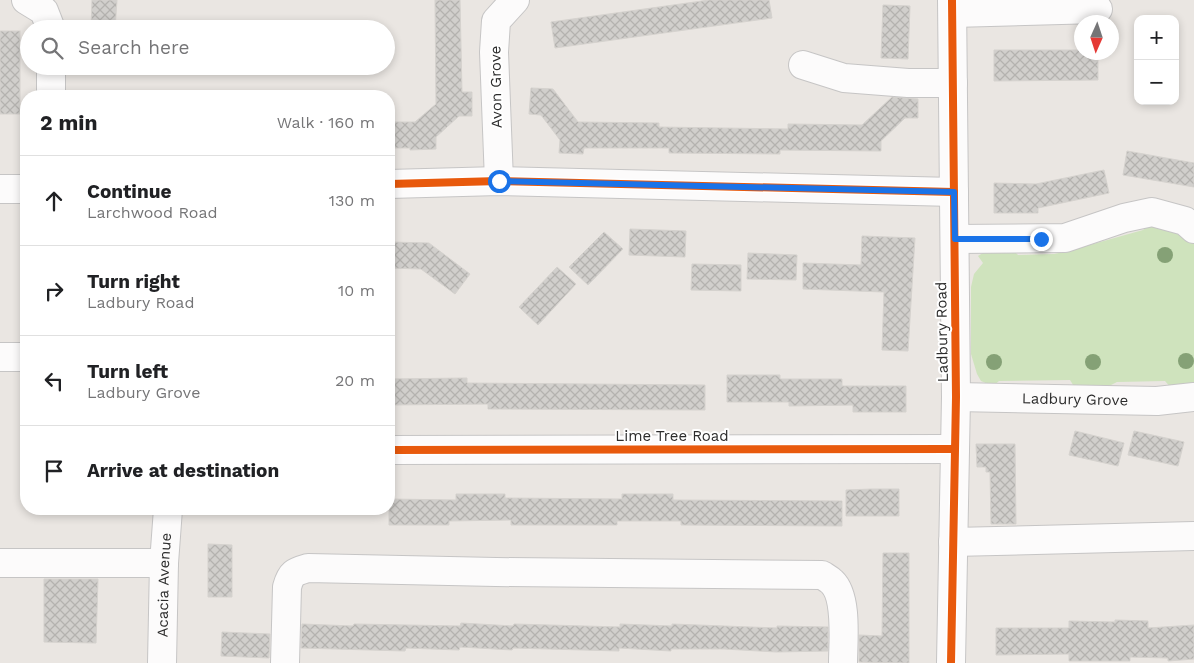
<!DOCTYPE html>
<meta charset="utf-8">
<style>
:root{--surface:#fff;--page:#f2f2f2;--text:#202124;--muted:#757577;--line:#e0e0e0}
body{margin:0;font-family:"Work Sans",sans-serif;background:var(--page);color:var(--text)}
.controls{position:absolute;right:15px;top:15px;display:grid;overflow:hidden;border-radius:10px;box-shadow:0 2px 8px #0003}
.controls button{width:45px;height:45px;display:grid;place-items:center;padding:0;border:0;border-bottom:1px solid var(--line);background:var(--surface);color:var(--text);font:25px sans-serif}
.compass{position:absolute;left:1074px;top:15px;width:45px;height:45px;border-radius:50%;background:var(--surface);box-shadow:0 2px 8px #0003;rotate:183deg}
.stop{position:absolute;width:15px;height:15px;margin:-11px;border:4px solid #1a73e8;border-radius:50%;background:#fff}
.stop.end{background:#1a73e8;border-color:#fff;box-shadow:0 1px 5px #0008}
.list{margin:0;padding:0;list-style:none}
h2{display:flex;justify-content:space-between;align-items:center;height:65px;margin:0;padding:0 20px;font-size:21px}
h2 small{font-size:16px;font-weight:400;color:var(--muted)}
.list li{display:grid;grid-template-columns:32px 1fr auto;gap:15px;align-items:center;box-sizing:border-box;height:90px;padding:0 20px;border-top:1px solid var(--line)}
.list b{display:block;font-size:19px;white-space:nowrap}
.list p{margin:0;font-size:16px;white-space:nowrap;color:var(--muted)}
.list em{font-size:16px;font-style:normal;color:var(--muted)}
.icon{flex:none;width:28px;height:28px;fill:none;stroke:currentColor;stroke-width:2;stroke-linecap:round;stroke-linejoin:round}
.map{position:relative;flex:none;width:1194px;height:663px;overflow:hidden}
.search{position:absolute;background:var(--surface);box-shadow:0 2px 8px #0003;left:20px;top:20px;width:375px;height:55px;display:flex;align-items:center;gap:12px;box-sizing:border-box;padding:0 18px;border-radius:28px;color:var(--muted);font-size:19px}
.panel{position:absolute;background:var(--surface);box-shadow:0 2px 8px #0003;left:20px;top:90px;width:375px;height:425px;border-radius:20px}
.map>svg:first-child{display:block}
</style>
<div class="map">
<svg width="1194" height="663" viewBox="0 0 1194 663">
<defs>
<pattern id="building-cross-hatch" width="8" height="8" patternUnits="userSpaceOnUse" patternTransform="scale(1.25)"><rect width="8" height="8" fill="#d1cfcc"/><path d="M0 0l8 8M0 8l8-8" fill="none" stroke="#b4b2af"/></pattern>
</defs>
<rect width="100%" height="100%" fill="#eae6e2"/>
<path fill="#cfe3bd" d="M1153,222L1167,225L1194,242V385L1173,390L1165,381L1117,382L1103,389L1075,388L1070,380L999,381L993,386L981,381L977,374L971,354V287L974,274L983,263L978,256L986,251L1015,252L1018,255L1054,254L1068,251L1143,230Z"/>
<g fill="url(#building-cross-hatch)" stroke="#d5d2ce">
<path d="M92,0H117L115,29H91Z"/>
<path d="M435,0H460L462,92H472V116H459L436,137V149L410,150V148H389V122H415L436,104Z"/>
<path d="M709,0H769L772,18L555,48L551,22Z"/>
<path d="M883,5L910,6L908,59L881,58Z"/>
<rect x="0" y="31" width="20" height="83"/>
<path d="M994,50H1082V52H1098V80L994,81Z"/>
<path d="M531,88L553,89L578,122L659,123V127L788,129V124L862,125L892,97L918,99V118H905L881,141V151L780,150V154L669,153V148H584L583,154L559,153L560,140L541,115L529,114Z"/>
<path d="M1127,151L1194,163V187L1123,175Z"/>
<path d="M1104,170L1109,193L1038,208V213H994V183L1036,184Z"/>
<path d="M630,229L686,231L685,257L629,255Z"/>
<path d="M604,232L623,249L588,285L569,267Z"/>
<path d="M862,236L915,238L908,351L882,350L884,292L803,289V263L861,265Z"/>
<path d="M389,242L429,243L470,274L455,294L421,269L389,268Z"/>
<path d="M748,253L797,255L796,280L747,279Z"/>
<path d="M692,264L741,265V291L691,290Z"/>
<path d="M557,267L576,284L538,325L519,307Z"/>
<path d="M727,375H780V379H842V386H906V412H853V405L789,406V402H727Z"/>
<path d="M467,378V383L705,385V410L488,409V404L389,405V379Z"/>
<path d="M1075,431L1124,443L1118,466L1069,455Z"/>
<path d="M1134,431L1184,442L1178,466L1128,455Z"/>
<path d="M976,444H1015L1016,524H991L990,472H986V467H977Z"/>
<path d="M872,489H899V516H846V490Z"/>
<path d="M456,494H505V498L622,499V494H673V500L842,501V526L681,525V521H617V525H511V520L449,521V525H389V499L456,500Z"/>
<path d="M208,544L232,545V597H208Z"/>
<path d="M883,553H909V663L859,662V635L882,636Z"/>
<path d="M44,579H98L96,643L44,642Z"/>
<path d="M1115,620L1148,621V628L1194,625V659L1168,661V658L1130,657V661H1069V654L996,655V628H1069V621L1115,622Z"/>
<path d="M461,623L513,626L514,624L620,627V624L672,626V624L777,628V626L828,627V651L776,652L724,649H671V651L619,648V651L513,648L512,650L460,647L459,650L406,648L405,651L301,648L302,624L353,626L354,624L460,626Z"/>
<path d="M222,632L270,634L269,658L221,656Z"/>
</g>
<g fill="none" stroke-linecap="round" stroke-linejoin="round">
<g stroke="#c6c5c5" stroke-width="30">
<g id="minor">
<path d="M26,0L44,11L51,29"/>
<path d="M953,13L1098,9"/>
<path d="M803,65L844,78L908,83H953"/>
<path d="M51,96V66"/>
<path d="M499,181L494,52L496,21L515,0"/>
<path d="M389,184L499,181L954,192"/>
<path d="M0,189H26"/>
<path d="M955,239L1065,238L1124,218L1152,212L1185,221L1194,229"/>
<path d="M0,357H26"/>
<path id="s1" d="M956,397L1157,401L1194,397"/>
<path d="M389,450L955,449"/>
<path d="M953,542L1194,536"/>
<path d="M0,563H164"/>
<path id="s2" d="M162,663L164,563L168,509"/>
<path d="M285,663L287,587C291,573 294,572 308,568L496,572L822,575C825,577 829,579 832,582C848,597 843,642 843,663"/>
<path d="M951,663L956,397L952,0"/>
</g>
</g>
<use href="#minor" stroke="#fcfbfb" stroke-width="28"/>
<g stroke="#fff" stroke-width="11">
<g id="cycleway">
<path d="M389,184L499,181L954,192"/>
<path d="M389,450L955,449"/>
<path d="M951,663L956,397L952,0"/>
</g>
</g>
<use href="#cycleway" stroke="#e8590c" stroke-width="8"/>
</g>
<g fill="#85a176">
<circle cx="1165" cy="255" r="8"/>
<circle cx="1186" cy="361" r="8"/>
<circle cx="994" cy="362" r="8"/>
<circle cx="1093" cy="362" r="8"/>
</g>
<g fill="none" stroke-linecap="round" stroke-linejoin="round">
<path stroke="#1a73e8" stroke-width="6" d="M499,181L954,192L955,239H1041"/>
</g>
<g text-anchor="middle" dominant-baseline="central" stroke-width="4" stroke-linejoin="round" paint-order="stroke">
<g font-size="15" fill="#2c2c2c" stroke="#fff">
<text transform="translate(496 87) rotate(-91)">Avon Grove</text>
<text transform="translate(942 332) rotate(-91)">Ladbury Road</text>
<text stroke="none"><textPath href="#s1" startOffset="119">Ladbury Grove</textPath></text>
<text x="672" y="436">Lime Tree Road</text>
<text stroke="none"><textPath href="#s2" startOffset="78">Acacia Avenue</textPath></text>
</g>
</g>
</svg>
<div class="controls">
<button>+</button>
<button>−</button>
</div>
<svg class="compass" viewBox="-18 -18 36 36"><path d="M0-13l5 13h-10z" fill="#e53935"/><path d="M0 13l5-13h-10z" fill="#757577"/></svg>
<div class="stop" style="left:499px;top:181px"></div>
<div class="stop end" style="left:1041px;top:239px"></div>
<div class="search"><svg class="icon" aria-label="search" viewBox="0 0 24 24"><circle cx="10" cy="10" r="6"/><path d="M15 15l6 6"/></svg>Search here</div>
<section class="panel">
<h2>2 min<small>Walk · 160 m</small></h2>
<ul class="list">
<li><svg class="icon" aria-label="ahead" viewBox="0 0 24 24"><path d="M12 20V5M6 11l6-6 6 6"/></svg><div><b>Continue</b><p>Larchwood Road</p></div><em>130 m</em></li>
<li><svg class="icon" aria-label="right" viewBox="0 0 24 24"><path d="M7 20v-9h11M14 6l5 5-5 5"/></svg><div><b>Turn right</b><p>Ladbury Road</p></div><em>10 m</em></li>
<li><svg class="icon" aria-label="left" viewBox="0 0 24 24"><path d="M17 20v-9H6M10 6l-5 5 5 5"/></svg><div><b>Turn left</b><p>Ladbury Grove</p></div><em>20 m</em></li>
<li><svg class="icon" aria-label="arrive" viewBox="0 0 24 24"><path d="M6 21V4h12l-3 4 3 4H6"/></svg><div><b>Arrive at destination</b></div></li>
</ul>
</section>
</div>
